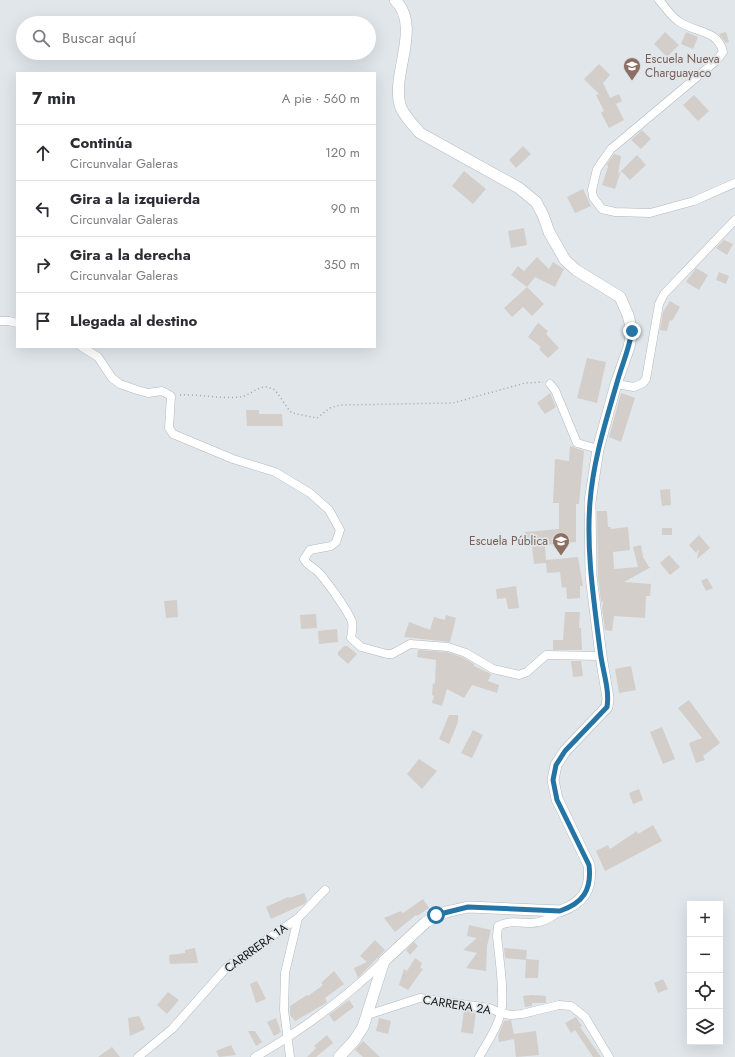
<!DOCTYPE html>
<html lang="es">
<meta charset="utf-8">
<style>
:root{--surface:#fff;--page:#f2f2f3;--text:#2b2b33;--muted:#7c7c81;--line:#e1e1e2}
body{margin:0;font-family:Jost,sans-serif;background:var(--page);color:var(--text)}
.controls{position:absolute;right:12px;bottom:12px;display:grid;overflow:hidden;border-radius:0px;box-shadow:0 4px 16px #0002}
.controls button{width:36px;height:36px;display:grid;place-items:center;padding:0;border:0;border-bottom:1px solid var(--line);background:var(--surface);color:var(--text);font:20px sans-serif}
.stop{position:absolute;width:12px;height:12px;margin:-9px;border:3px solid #2475a6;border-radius:50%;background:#fff}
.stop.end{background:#2475a6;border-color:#fff;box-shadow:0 1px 4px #0008}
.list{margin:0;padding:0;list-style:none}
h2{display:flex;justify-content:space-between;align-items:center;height:52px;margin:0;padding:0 16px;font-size:17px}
h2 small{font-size:13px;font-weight:400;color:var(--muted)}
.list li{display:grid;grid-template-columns:26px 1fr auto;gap:12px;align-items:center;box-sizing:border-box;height:56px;padding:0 16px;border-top:1px solid var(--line)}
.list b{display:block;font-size:15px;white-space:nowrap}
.list p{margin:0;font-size:13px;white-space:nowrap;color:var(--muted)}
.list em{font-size:13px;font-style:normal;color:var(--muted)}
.icon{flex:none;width:22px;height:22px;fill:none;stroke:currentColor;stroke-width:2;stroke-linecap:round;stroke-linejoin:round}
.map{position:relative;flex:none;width:735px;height:1057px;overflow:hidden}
.search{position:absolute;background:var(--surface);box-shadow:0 4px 16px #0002;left:16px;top:16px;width:360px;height:44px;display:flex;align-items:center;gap:10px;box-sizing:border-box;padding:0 14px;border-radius:22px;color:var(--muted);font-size:15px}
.panel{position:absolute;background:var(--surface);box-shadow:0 4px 16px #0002;left:16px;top:72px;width:360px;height:276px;border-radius:0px}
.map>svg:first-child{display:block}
</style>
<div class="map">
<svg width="735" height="1057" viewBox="0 0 735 1057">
<rect width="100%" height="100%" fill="#e0e6ea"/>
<g fill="#d3ceca">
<path d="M665,32L679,45L667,57L654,44Z"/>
<path d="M686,32L698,37L693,49L681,44Z"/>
<path d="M726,32L729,42L726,43L719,34Z"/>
<path d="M599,64L610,75L603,83L610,98L619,94L622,101L616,104L624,120L609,128L601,113L604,111L596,95L599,94L584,79Z"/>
<path d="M694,95L709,111L698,121L683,105Z"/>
<path d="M642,130L651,139L641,149L631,140Z"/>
<path d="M523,146L531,154L516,168L509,160Z"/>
<path d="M614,154L621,156L618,174L621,171L615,189L602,185L608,167L607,164Z"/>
<path d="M637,155L646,165L630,180L621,171Z"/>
<path d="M464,171L486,189L473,204L452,186Z"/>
<path d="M583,189L591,206L575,213L567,197Z"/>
<path d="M524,228L527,245L511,248L508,231Z"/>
<path d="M724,240L733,244L727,255L716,248Z"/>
<path d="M537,257L549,269L553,262L564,269L555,287L535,277L527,287L511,275L518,266L524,271Z"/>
<path d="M696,268L708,275L699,290L686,282Z"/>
<path d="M719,272L729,276L726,284L716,280Z"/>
<path d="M527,287L544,304L532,316L523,307L512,317L504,308Z"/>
<path d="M670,301L680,307L672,321L670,320L667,331L660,330L663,312Z"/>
<path d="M538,323L548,331L546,334L559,348L548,358L539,349L541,347L528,337Z"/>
<path d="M587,358L606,362L597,403L577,398Z"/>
<path d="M550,393L556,407L545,414L537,403Z"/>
<path d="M621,393L635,398L621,442L609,437Z"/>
<path d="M246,410H259V414H282L283,426H247Z"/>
<path d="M570,446L584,451L579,504H576V542L545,545L546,560L578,557L583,586H580V598L567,599L566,587L562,588L560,572L547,573L546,563L534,564L532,546H526L525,532L559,529V503H553L555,459L569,461Z"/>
<path d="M670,489L671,505L662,506L660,490Z"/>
<path d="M597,511H607L608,527H610L611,529L628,527L630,550L613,552L614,569L638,567L633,547L641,545L643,557L649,567H651L624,582L651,584L650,596H646L645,618L614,616L612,631L605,630L602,608L603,601L601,602L598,576Z"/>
<rect x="662" y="528" width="10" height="7"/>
<path d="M699,535L710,548L697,559L699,549L696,553L689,545Z"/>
<path d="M669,555L680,567L670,575L660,563Z"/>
<path d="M707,578L713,588L706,591L701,581Z"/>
<path d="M516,586L519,608L508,609L506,598L497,599L496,589Z"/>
<path d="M177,600L178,617L166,618L164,601Z"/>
<path d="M565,612H580L579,628H581L582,650H553V640H563Z"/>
<path d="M316,614L317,628L301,629L300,615Z"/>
<path d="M446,615L456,618L450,642L404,637L409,622L430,630L434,617L445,620Z"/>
<path d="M337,629L338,642L319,644L318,631Z"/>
<path d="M344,646H347L357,654L348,664L338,655V652Z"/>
<path d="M418,650L447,652L464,658L474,664V666L491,674L488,681L499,685L497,693L472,685L464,698L447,689L442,706L432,703L434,696L432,695L433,683L435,684L436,660L417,657Z"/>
<path d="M571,661H581L583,676L573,677Z"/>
<path d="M631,666L636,690L619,693L615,669Z"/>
<path d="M689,700L720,743L703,756L705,760L696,763L689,743L702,738L678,708Z"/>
<path d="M449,715H458V722L449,744L439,739Z"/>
<path d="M662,727L675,759L663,764L650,732Z"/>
<path d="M473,730L483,735L472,758L461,753Z"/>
<path d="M419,759L437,771L422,789L407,774Z"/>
<path d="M639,789L643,800L633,804L629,793Z"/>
<path d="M653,825L662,841L605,871L596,851L608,845L610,849L637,831L638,834Z"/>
<path d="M304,893L307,901L304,904L271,919L266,907L288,897L289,898Z"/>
<path d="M423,899L429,908L417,916L416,915L395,932L384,918L401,911L403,913Z"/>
<path d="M469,925L491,930L487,946L486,971L466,968L477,953L463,950L477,938L467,936Z"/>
<path d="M375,940L385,950L358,978L354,968L367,962L360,956Z"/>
<path d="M414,942L418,946L410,955L406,950Z"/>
<path d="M195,948L198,963L170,964L169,955L185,953V950Z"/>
<path d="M504,948L527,950L526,960L505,958Z"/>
<path d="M415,958L422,963L420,968L423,969L408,990L399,985L404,969L407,971Z"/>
<path d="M526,959L539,960L538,978H525Z"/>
<path d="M334,971L344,984L325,998L327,1002L326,1003L295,1021L290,1015V1006L307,995L308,996L323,985L321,983Z"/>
<path d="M663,979L668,989L658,993L654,983Z"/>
<path d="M257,981L266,999L256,1003L250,984Z"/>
<path d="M168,992L179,1000L167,1014L157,1005Z"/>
<path d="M532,995L546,996V1003H532V1006L525,1007L523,996Z"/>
<path d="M349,1000L354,1007L334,1022L329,1015Z"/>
<path d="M464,1010L476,1012L473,1034L461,1032Z"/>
<path d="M139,1016L145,1029L130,1036L128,1018Z"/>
<path d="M576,1017L582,1026L580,1027L601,1057H593L575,1030L571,1033L565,1023Z"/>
<path d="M276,1018L281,1032L274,1036L267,1022Z"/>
<path d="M379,1018L391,1021L388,1034L376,1031Z"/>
<path d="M511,1020L514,1034L536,1031L539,1055L516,1057L514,1039L499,1042L498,1036L504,1021Z"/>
<path d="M248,1031H255L262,1042L256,1046Z"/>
<path d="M327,1035L333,1043L316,1057H307L316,1048L314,1046Z"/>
<path d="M363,1041L380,1057H363L355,1050Z"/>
<path d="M231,1045L236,1055L219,1057L216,1051Z"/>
<path d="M112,1047L120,1057H98Z"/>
</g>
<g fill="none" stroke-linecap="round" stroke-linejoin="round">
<g stroke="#b3b8bd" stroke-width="9">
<g id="street">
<path d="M659,0C665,7 671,16 678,21C694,33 718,29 723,52L716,61L611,149L597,169L592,190L593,197L602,209L615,212L650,213L694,201L735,183"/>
<path d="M0,321H9L17,323"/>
<path d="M82,347L98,357L112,378L120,384L137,390L148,393L162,391L171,396L169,428L173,434L233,459L275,472L310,493L329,510L340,530L336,542L331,546L310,550L304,559C307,565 311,566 316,570C324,577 349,612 352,622C353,627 352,633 351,638L361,647L387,654H392L410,644L448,647L466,653L493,669L519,675L527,672L546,655L601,656"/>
<path d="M550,384L555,390L577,443L598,449"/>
<path d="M616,384L634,387L643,383L646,379L659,304L664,294L735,220"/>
<path d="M367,1015L420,998L489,1008L501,1013L511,1015L522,1014L559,1005L571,1006L585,1017L609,1057"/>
<path d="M138,1057L172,1029L227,967L298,918L325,890"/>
<path d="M255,1057C303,1030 344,999 384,961"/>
<path d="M290,1057L284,1010L285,973L298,918"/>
<path d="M479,1057C487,1043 497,1029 501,1013C505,994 499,957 497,936L498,926C511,920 515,923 529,923C541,924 551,918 560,911"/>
</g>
</g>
<g stroke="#b3b8bd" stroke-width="12">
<path id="secondary" d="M339,1057L354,1041L363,1027L384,961L426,922L446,912L468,907L560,911C583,903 592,890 589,865L557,799L553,780L556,765L565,751L607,707L608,698L601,656L591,576L590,502L598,449L616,384L629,347L632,331L628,315L620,297L576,270L565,260L549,232L543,215L536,202L519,188L420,133C413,125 406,118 401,108C389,77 423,27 395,0"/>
</g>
<path stroke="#9fa4a7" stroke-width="1.5" stroke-dasharray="1 3" stroke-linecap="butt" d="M180,395C199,394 220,399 239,397C252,396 259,382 273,389C278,391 286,408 292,413L317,418L330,408L340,405L453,403L525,383L543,382"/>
<use href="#street" stroke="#fff" stroke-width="8"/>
<use href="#secondary" stroke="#fff" stroke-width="11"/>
</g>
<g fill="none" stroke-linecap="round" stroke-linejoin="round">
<path stroke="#2475a6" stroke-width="5" d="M436,915L468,907L560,911C583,903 592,890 589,865L557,800L553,780L556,765L565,751L607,707C610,689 602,669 600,650C594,601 586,551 590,502C593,462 605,424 616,386C621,367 629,350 632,331"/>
</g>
<defs>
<g id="school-pin" transform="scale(0.9)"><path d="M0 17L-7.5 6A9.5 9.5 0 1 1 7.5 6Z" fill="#8d6e63" stroke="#e0e6ea"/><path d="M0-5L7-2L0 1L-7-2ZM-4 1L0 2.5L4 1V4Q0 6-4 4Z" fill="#fff"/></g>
</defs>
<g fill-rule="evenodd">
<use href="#school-pin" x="632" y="66"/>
<use href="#school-pin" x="561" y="541"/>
</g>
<g text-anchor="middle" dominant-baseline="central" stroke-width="3.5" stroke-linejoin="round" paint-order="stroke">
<g font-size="12" fill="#785e54" stroke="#e0e6ea" text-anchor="start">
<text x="645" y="59">Escuela Nueva<tspan x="645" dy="14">Charguayaco</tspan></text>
<text x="548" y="541" text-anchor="end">Escuela Pública</text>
</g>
<g font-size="12" fill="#131516" stroke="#e0e6ea">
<text transform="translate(256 948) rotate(-36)">CARRRERA 1A</text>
<text transform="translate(457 1005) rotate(9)">CARRERA 2A</text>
</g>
</g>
</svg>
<div class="controls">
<button>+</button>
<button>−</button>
<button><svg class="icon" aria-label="locate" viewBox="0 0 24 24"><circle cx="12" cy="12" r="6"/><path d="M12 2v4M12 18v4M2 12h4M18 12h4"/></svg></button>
<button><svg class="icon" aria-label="layers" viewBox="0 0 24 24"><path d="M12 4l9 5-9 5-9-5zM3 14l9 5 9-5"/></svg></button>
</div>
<div class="stop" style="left:436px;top:915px"></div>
<div class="stop end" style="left:632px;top:331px"></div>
<div class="search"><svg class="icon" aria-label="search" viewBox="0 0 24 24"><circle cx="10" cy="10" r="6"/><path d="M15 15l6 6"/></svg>Buscar aquí</div>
<section class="panel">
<h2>7 min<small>A pie · 560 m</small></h2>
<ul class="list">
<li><svg class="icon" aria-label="ahead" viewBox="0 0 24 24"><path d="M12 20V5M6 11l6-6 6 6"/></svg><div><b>Continúa</b><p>Circunvalar Galeras</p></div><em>120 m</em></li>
<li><svg class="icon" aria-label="left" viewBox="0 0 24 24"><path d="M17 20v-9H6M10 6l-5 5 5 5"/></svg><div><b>Gira a la izquierda</b><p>Circunvalar Galeras</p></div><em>90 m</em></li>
<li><svg class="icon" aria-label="right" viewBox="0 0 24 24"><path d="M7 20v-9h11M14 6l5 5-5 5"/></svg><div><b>Gira a la derecha</b><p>Circunvalar Galeras</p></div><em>350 m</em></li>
<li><svg class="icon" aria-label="arrive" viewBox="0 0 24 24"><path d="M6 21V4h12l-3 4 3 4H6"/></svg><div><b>Llegada al destino</b></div></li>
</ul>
</section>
</div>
